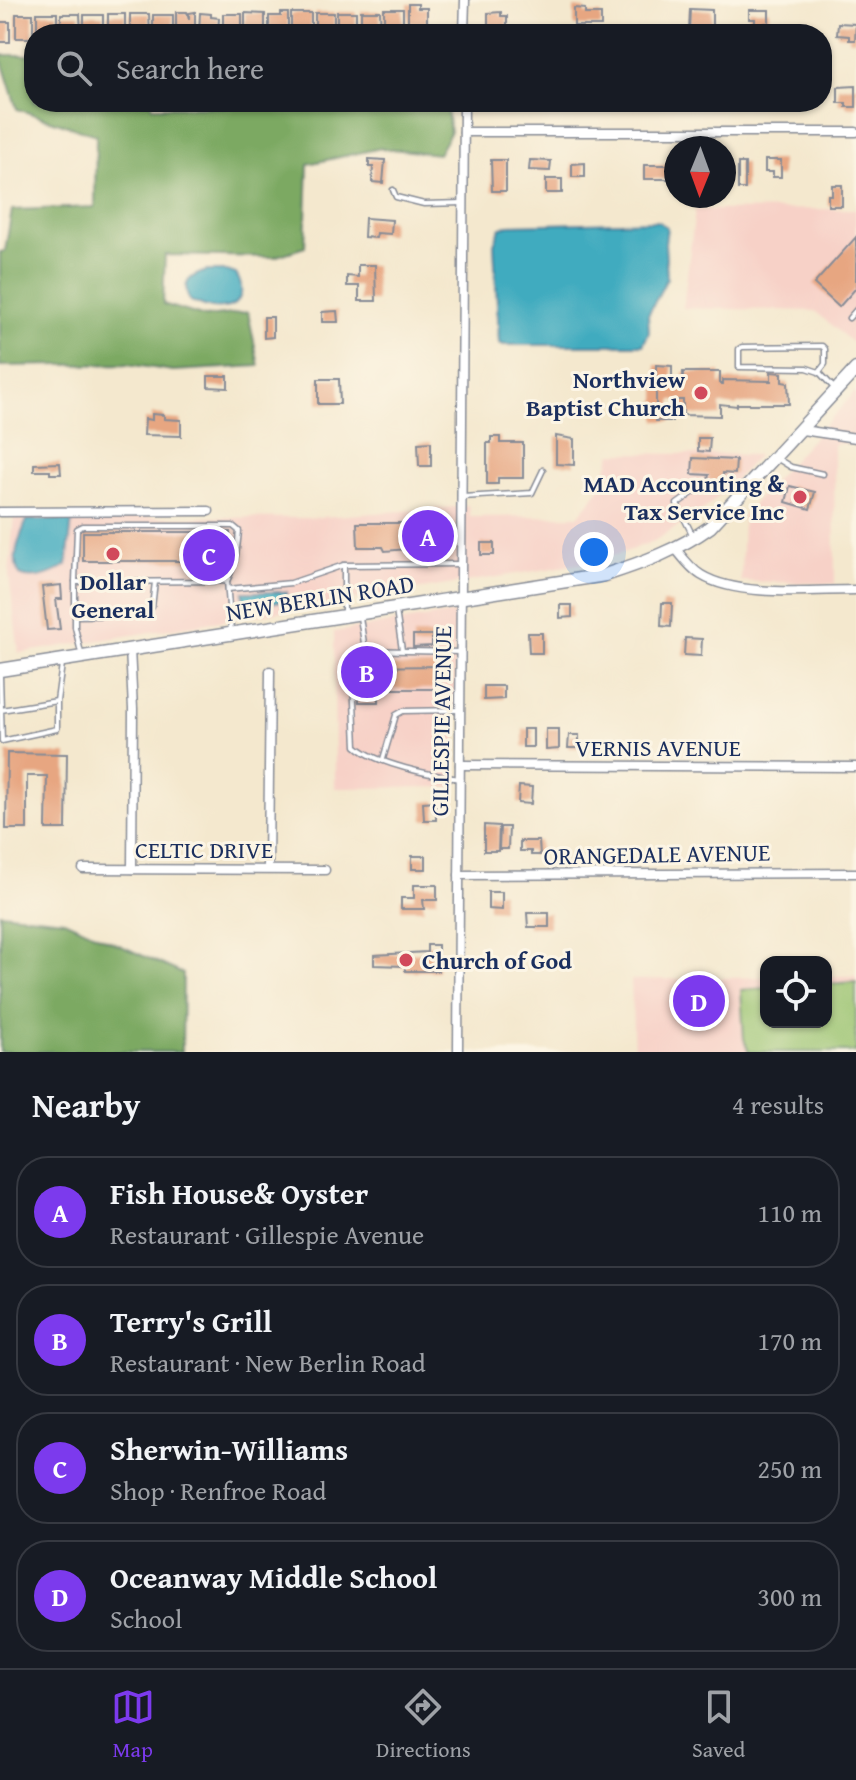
<!DOCTYPE html>
<meta charset="utf-8">
<style>
:root{--surface:#171b24;--page:#20242c;--text:#f1f3f6;--muted:#9ea1a6;--line:#363941;--accent:#7c3aed}
body{margin:0;font-family:"Gentium Book Plus",serif;background:var(--page);color:var(--text)}
.controls{position:absolute;right:24px;bottom:24px;display:grid;overflow:hidden;border-radius:16px;box-shadow:0 2px 6px #0004}
.controls button{width:72px;height:72px;display:grid;place-items:center;padding:0;border:0;border-bottom:2px solid var(--line);background:var(--surface);color:var(--text);font:40px sans-serif}
.compass{position:absolute;left:664px;top:136px;width:72px;height:72px;border-radius:50%;background:var(--surface);box-shadow:0 2px 6px #0004;rotate:181deg}
.you{position:absolute;left:594px;top:552px;width:28px;height:28px;margin:-20px;border:6px solid #fff;border-radius:50%;background:#1a73e8;box-shadow:0 0 0 12px #1a73e833}
.badge{display:grid;place-items:center;width:52px;height:52px;border-radius:50%;background:var(--accent);color:#fff;font-size:26px;font-weight:700}
.pin{position:absolute;translate:-50% -50%;border:4px solid #fff;box-shadow:0 2px 8px #0006}
.list{margin:0;padding:0;list-style:none}
h2{display:flex;justify-content:space-between;align-items:center;height:104px;margin:0;padding:0 32px;font-size:34px}
h2 small{font-size:26px;font-weight:400;color:var(--muted)}
.list li{display:grid;grid-template-columns:52px 1fr auto;gap:24px;align-items:center;box-sizing:border-box;height:112px;margin:0 16px 16px;padding:0 16px;border:2px solid var(--line);border-radius:32px}
.list b{display:block;font-size:30px;white-space:nowrap}
.list p{margin:0;font-size:26px;white-space:nowrap;color:var(--muted)}
.list em{font-size:26px;font-style:normal;color:var(--muted)}
.icon{flex:none;width:44px;height:44px;fill:none;stroke:currentColor;stroke-width:2;stroke-linecap:round;stroke-linejoin:round}
.map{position:relative;flex:none;width:856px;height:1052px;overflow:hidden}
.search{position:absolute;background:var(--surface);box-shadow:0 2px 6px #0004;left:24px;right:24px;top:24px;height:88px;display:flex;align-items:center;gap:20px;box-sizing:border-box;padding:0 28px;border-radius:32px;color:var(--muted);font-size:30px}
.sheet{height:616px;background:var(--surface)}
nav{display:flex;justify-content:space-around;align-items:center;box-sizing:border-box;height:112px;border-top:2px solid var(--line);background:var(--surface);font-size:22px;color:var(--muted)}
nav a{display:grid;justify-items:center;gap:4px}
nav .on{color:var(--accent)}
.map>svg:first-child{display:block}
</style>
<div class="map">
<svg width="856" height="1052" viewBox="0 0 856 1052">
<rect width="100%" height="100%" fill="#fcf5e5"/>
<filter id="ink" filterUnits="userSpaceOnUse"><feTurbulence type="fractalNoise" baseFrequency=".0125" numOctaves="2"/><feDisplacementMap in="SourceGraphic" scale="16" xChannelSelector="R" yChannelSelector="G"/><feConvolveMatrix kernelMatrix="1 2 1 2 8 2 1 2 1" color-interpolation-filters="sRGB"/></filter>
<filter id="wash" filterUnits="userSpaceOnUse"><feTurbulence type="fractalNoise" baseFrequency=".006" numOctaves="4" result="noise"/><feDisplacementMap in="SourceGraphic" scale="32" xChannelSelector="R" yChannelSelector="G"/><feGaussianBlur stdDeviation="1.8" result="paint"/><feColorMatrix in="noise" values="0 0 0 0 0 0 0 0 0 0 0 0 0 0 0 0 0 1.4 0 .05"/><feComposite in="paint" operator="in"/></filter>
<g filter="url(#wash)">
<rect width="100%" height="100%" fill="#f4e8ce"/>
<g fill="#f7d1c7">
<path d="M856,209V346L815,311L683,308L695,210Z"/>
<path d="M856,391V443L834,444L835,584L741,581L743,515Z"/>
<path d="M612,453L758,455L728,488L700,513L654,541L620,554L585,563L19,653L9,576L14,516L308,518L469,506L470,517L578,516L600,489Z"/>
<path d="M454,613L456,787L335,788L334,632Z"/>
<path d="M826,976H856V1052H634L631,980L766,977V1022H826Z"/>
</g>
<path fill="#9ac36f" stroke="#5a7966" stroke-width="2" d="M856,982V1052H749L744,1039L741,990L766,988V1022H826V984Z"/>
<g fill="#7ba962" stroke="#4b6c60" stroke-width="2">
<path d="M0,55H34V102H152V107L362,106L383,102H446L450,133L438,154L381,148L308,164L305,247L274,257L165,255L163,304L205,317L248,312L259,366L173,371L127,364L0,366V252L5,251L12,210L95,207L96,135L17,109Z"/>
<path d="M0,913L64,920L183,974L182,1052H0Z"/>
</g>
<g fill="#40abbf" stroke="#2e6d8e" stroke-width="2">
<path d="M657,221L667,227L665,243L667,278L648,315L649,332L643,345H504L499,343L494,244L500,229L508,225Z"/>
<path d="M207,271H227L236,274C246,289 242,306 223,308C211,310 200,304 190,301C181,283 189,276 207,271Z"/>
<path d="M72,519L67,565C55,573 34,582 20,575C10,558 20,538 27,520Z"/>
<path d="M243,592H287V600L245,607Z"/>
</g>
<g id="blocks">
<g fill="#e7a681">
<path d="M408,4H418V8H427V23H408Z"/>
<path d="M574,8L585,9V14H601V26H574Z"/>
<rect x="384" y="9" width="19" height="25"/>
<path d="M690,9L712,10V32L689,31Z"/>
<path d="M749,10H769V23H765V31H755V19H749Z"/>
<path d="M361,11H380L381,33H361Z"/>
<path d="M176,12H187L189,19V13L195,12V34H176Z"/>
<rect x="337" y="12" width="19" height="22"/>
<path d="M501,12V16H507V29H488V13Z"/>
<rect x="37" y="13" width="20" height="21"/>
<path d="M200,13L211,14V17L219,18L218,33H199Z"/>
<path d="M245,13L265,14V34H245Z"/>
<path d="M281,13H288V34H269V16H281Z"/>
<rect x="291" y="13" width="20" height="21"/>
<rect x="315" y="13" width="19" height="21"/>
<rect x="16" y="14" width="17" height="24"/>
<path d="M61,14H80L81,33H61Z"/>
<rect x="108" y="14" width="17" height="20"/>
<path d="M130,14H149L150,34H130Z"/>
<rect x="223" y="14" width="19" height="20"/>
<rect x="84" y="15" width="19" height="19"/>
<rect x="153" y="15" width="20" height="19"/>
<rect x="0" y="22" width="10" height="20"/>
<path d="M838,23L856,24L855,40H849V36L837,35Z"/>
<path d="M856,86V107H846V103H838V87Z"/>
<path d="M369,159L385,160L383,183L372,182L373,167H369Z"/>
<path d="M491,160H506V191H492Z"/>
<path d="M530,160L551,161L550,171L529,170Z"/>
<path d="M765,160H781V177H773V172H765Z"/>
<path d="M585,163V177H572V164Z"/>
<rect x="738" y="163" width="7" height="26"/>
<path d="M644,165H672L673,179H644Z"/>
<rect x="546" y="179" width="16" height="14"/>
<path d="M832,185H842V206H828V195H832Z"/>
<path d="M365,218L392,220L391,234L377,233L376,238L364,237Z"/>
<path d="M856,237V288L839,307L814,284Z"/>
<path d="M358,265H375L376,301H359V286H347V276L358,277Z"/>
<path d="M337,311L338,322H322V312Z"/>
<path d="M264,317H273V337L264,338Z"/>
<path d="M656,365L672,366V387H683V372H720V384H723V380L771,381V372L782,373V382L788,383L789,404H737V406L720,404V416L683,415V400H672V421H656Z"/>
<path d="M208,376H228V388L208,387Z"/>
<path d="M318,379H339L340,404H318Z"/>
<path d="M152,414L164,415V419L181,420V436L144,435L145,419L152,420Z"/>
<path d="M556,436L574,439V465L556,464Z"/>
<path d="M491,437H500V443H523V478H498V484H487V443H491Z"/>
<path d="M698,438H710L709,452L698,451Z"/>
<path d="M431,442V466H419L418,443Z"/>
<path d="M693,458L736,460L735,474L723,473L722,481L708,480L709,475L692,474Z"/>
<path d="M60,463L61,474H50V471H34V464Z"/>
<path d="M790,486L815,492L810,509L786,502Z"/>
<path d="M441,515V546L385,551L383,547H358L357,523H430L429,516Z"/>
<rect x="83" y="532" width="147" height="29"/>
<rect x="481" y="543" width="13" height="12"/>
<path d="M61,585L62,599H56L60,629L47,630L42,587Z"/>
<path d="M662,603H672L671,627L661,626Z"/>
<path d="M560,605H572V617L560,618Z"/>
<path d="M528,633H542V653H529Z"/>
<path d="M413,635H432V646L413,647Z"/>
<path d="M685,638L702,639L701,656L684,655Z"/>
<path d="M441,666V689H379V702H359V667Z"/>
<path d="M484,686H504V699L484,700Z"/>
<rect x="523" y="729" width="10" height="18"/>
<path d="M546,729H559V749L546,750Z"/>
<path d="M569,735H579V748H568Z"/>
<path d="M7,753L67,754L66,829H46L47,776H27V829H6Z"/>
<path d="M519,786L532,787L531,804L518,803Z"/>
<path d="M436,801V820H424L423,802Z"/>
<path d="M484,825L499,826L498,851H484Z"/>
<path d="M500,827H509L508,849H499Z"/>
<path d="M520,841H539L540,855H531V851H520Z"/>
<rect x="412" y="856" width="14" height="13"/>
<path d="M414,885H437V900H423L424,909H401V898H414Z"/>
<path d="M488,892H502V910L488,909Z"/>
<path d="M527,913H549V927H528Z"/>
<path d="M427,945H438V971H405V966L374,965V955L427,952Z"/>
</g>
</g>
</g>
<g filter="url(#ink)">
<use href="#blocks" fill-opacity="0" stroke="#888c96" stroke-width="2"/>
<g fill="none" stroke-linecap="round" stroke-linejoin="round">
<g stroke="#888c96" stroke-width="7">
<g id="lane">
<path d="M393,190L396,197L424,204L463,203"/>
<path d="M849,318L856,310"/>
<path d="M819,372L825,364V349L822,346L742,347L739,349V367L807,368L819,372L833,387"/>
<path d="M778,459L791,467L823,474"/>
<path d="M462,497L532,493L543,470"/>
<path d="M693,536L677,504L694,492"/>
<path d="M75,581L77,529L83,526H233L239,531C237,550 236,564 227,581"/>
<path d="M228,589L291,583L344,565"/>
<path d="M396,611L402,650"/>
<path d="M344,614V565L461,564"/>
<path d="M75,616L140,615L152,607L155,582"/>
<path d="M360,617L365,650"/>
<path d="M460,652L358,650L352,658L356,746C378,765 431,775 460,779"/>
<path d="M81,653L75,627V582L227,581L231,632"/>
<path d="M0,676L2,741L57,729V701L1,710"/>
<path d="M57,701L62,664"/>
<path d="M383,759L396,715L403,711L459,710"/>
</g>
</g>
<g stroke="#888c96" stroke-width="11">
<g id="street">
<path d="M464,34L465,0"/>
<path d="M464,132H856"/>
<path d="M802,430L856,438"/>
<path d="M0,512L209,511"/>
<path d="M675,548C683,558 691,569 701,575C739,598 812,590 856,590"/>
<path d="M130,649L133,709L132,869"/>
<path d="M460,765L856,767"/>
<path d="M83,869L325,870"/>
<path d="M268,869L270,671"/>
<path d="M459,875L856,873"/>
<path d="M458,1052L464,102"/>
</g>
</g>
<g stroke="#888c96" stroke-width="15">
<path id="secondary" d="M0,670L605,575C642,563 678,550 710,527L856,369"/>
</g>
<use href="#lane" stroke="#fff" stroke-width="4"/>
<use href="#street" stroke="#fff" stroke-width="8"/>
<use href="#secondary" stroke="#fff" stroke-width="12"/>
</g>
</g>
<g fill="#d1495b" stroke="#fcf5e5" stroke-width="3">
<circle cx="701" cy="393" r="8"/>
<circle cx="800" cy="497" r="8"/>
<circle cx="113" cy="554" r="8"/>
<circle cx="406" cy="960" r="8"/>
</g>
<g text-anchor="middle" dominant-baseline="central" stroke-width="6" stroke-linejoin="round" paint-order="stroke">
<g font-size="24" font-weight="bold" fill="#1b2f5e" stroke="#fcf5e5" text-anchor="end">
<text x="685" y="379">Northview<tspan x="685" dy="28">Baptist Church</tspan></text>
<text x="784" y="483">MAD Accounting &amp;<tspan x="784" dy="28">Tax Service Inc</tspan></text>
<text x="113" y="581" text-anchor="middle">Dollar<tspan x="113" dy="28">General</tspan></text>
<text x="422" y="960" text-anchor="start">Church of God</text>
</g>
<g font-size="24" fill="#1b2f5e" stroke="#fcf5e5">
<text transform="translate(320 598) rotate(-9)">NEW BERLIN ROAD</text>
<text transform="translate(441 721) rotate(-89)">GILLESPIE AVENUE</text>
<text x="658" y="747">VERNIS AVENUE</text>
<text x="204" y="849">CELTIC DRIVE</text>
<text transform="translate(657 854) rotate(-1)">ORANGEDALE AVENUE</text>
</g>
</g>
</svg>
<div class="controls">
<button><svg class="icon" aria-label="locate" viewBox="0 0 24 24"><circle cx="12" cy="12" r="6"/><path d="M12 2v4M12 18v4M2 12h4M18 12h4"/></svg></button>
</div>
<svg class="compass" viewBox="-18 -18 36 36"><path d="M0-13l5 13h-10z" fill="#e53935"/><path d="M0 13l5-13h-10z" fill="#9ea1a6"/></svg>
<div class="you"></div>
<div class="pin badge" style="left:428px;top:536px">A</div>
<div class="pin badge" style="left:367px;top:672px">B</div>
<div class="pin badge" style="left:209px;top:555px">C</div>
<div class="pin badge" style="left:699px;top:1001px">D</div>
<div class="search"><svg class="icon" aria-label="search" viewBox="0 0 24 24"><circle cx="10" cy="10" r="6"/><path d="M15 15l6 6"/></svg>Search here</div>
</div>
<section class="sheet">
<h2>Nearby<small>4 results</small></h2>
<ul class="list">
<li><span class="badge">A</span><div><b>Fish House&amp; Oyster</b><p>Restaurant · Gillespie Avenue</p></div><em>110 m</em></li>
<li><span class="badge">B</span><div><b>Terry's Grill</b><p>Restaurant · New Berlin Road</p></div><em>170 m</em></li>
<li><span class="badge">C</span><div><b>Sherwin-Williams</b><p>Shop · Renfroe Road</p></div><em>250 m</em></li>
<li><span class="badge">D</span><div><b>Oceanway Middle School</b><p>School</p></div><em>300 m</em></li>
</ul>
</section>
<nav>
<a class="on"><svg class="icon" aria-label="map" viewBox="0 0 24 24"><path d="M3 6l6-2 6 2 6-2v14l-6 2-6-2-6 2zM9 4v14M15 6v14"/></svg>Map</a>
<a><svg class="icon" aria-label="directions" viewBox="0 0 24 24"><path d="M12 3l9 9-9 9-9-9zM9 14v-3h6M13 9l2 2-2 2"/></svg>Directions</a>
<a><svg class="icon" aria-label="saved" viewBox="0 0 24 24"><path d="M7 4h10v16l-5-4-5 4z"/></svg>Saved</a>
</nav>
